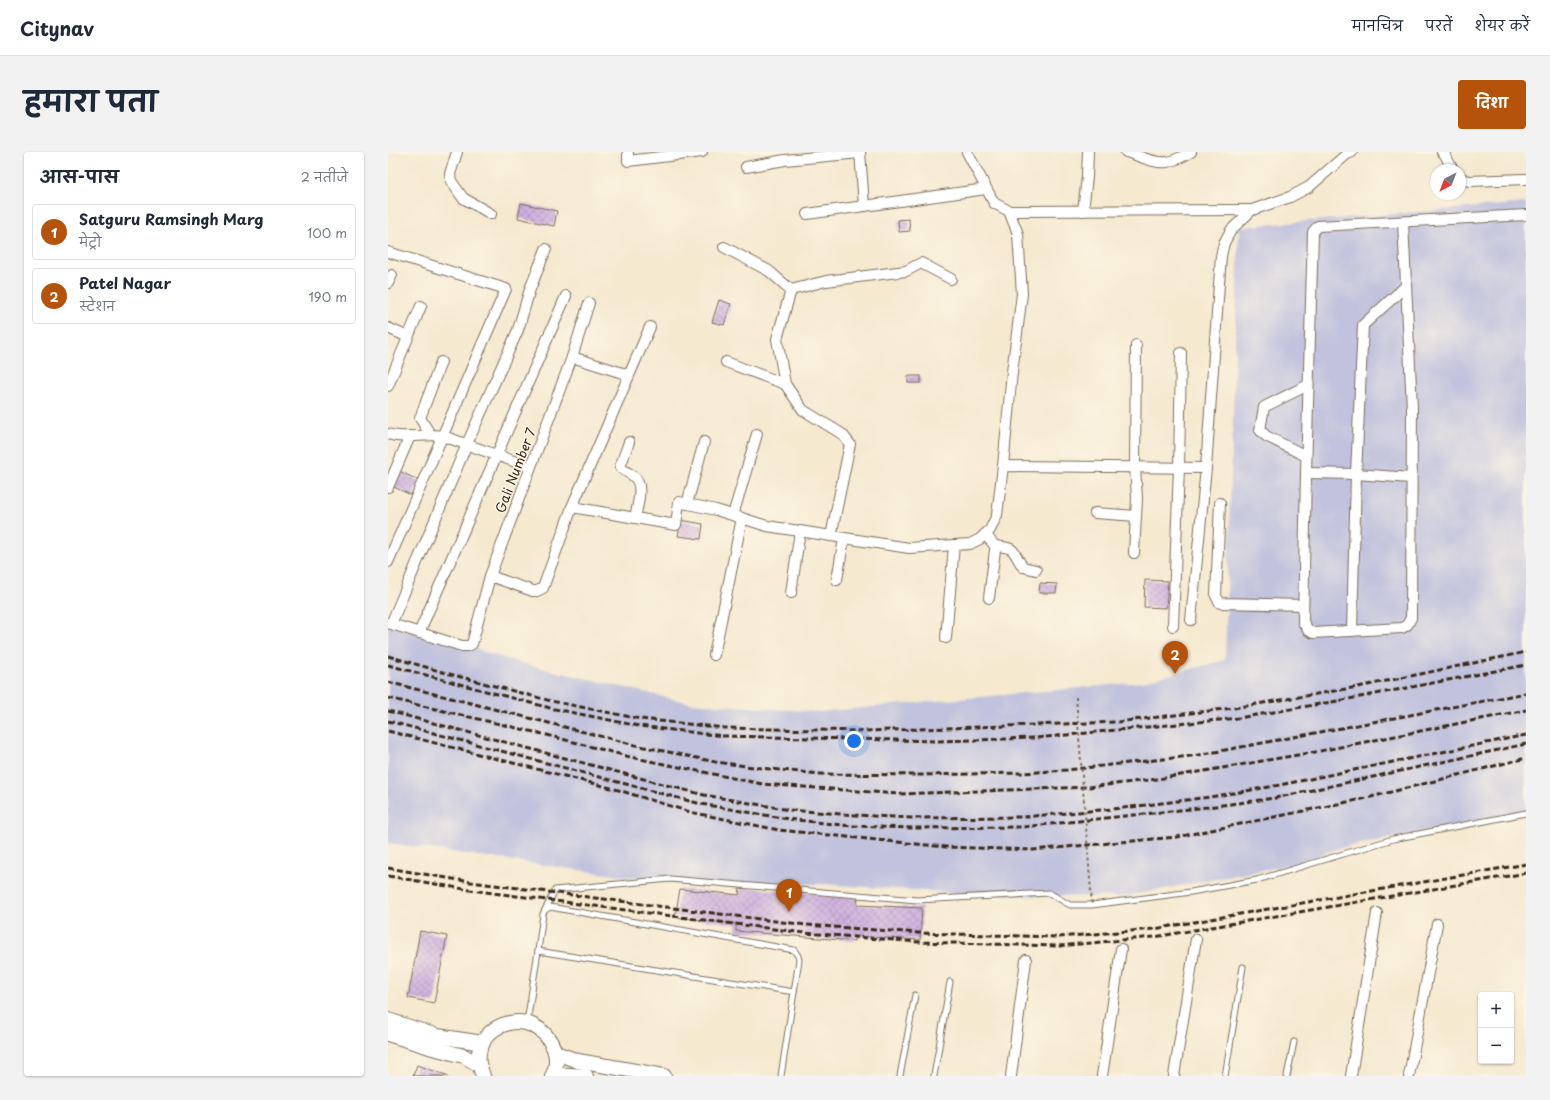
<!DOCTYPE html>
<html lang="hi">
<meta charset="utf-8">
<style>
:root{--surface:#fff;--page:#f2f2f3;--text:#1f2937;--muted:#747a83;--line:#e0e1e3;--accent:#b45309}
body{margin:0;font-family:"Playpen Sans","Playpen Sans Deva",sans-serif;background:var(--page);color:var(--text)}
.controls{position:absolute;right:12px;bottom:12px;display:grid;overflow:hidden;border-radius:4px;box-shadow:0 1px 3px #0004}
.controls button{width:36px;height:36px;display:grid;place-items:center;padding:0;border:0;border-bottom:1px solid var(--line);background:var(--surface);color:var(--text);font:20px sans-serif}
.compass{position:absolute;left:1042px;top:12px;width:36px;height:36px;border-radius:50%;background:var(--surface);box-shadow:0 1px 3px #0004;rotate:222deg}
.you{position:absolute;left:466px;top:589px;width:14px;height:14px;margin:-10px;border:3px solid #fff;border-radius:50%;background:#1a73e8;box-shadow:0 0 0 6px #1a73e833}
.badge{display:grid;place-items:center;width:26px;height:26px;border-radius:50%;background:var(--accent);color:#fff;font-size:13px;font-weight:700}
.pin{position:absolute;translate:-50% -33px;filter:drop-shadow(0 1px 2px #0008)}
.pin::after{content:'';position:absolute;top:21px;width:14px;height:12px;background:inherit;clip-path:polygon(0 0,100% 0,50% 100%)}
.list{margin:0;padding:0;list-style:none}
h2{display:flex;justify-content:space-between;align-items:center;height:52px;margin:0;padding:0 16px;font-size:17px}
h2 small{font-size:13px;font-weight:400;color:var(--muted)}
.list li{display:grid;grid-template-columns:26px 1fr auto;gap:12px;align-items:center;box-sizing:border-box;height:56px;margin:0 8px 8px;padding:0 8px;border:1px solid var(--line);border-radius:4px}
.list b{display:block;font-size:15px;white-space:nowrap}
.list p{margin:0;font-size:13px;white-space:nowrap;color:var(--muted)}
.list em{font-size:13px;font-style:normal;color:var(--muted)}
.map{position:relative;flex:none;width:1138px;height:924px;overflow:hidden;border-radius:4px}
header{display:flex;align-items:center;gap:24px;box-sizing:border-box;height:56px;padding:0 20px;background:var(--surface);border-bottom:1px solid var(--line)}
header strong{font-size:19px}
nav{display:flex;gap:22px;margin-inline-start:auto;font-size:14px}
.intro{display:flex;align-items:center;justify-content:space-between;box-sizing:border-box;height:96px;padding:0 24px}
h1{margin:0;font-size:28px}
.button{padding:10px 18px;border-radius:4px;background:var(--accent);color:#fff;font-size:14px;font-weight:700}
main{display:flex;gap:24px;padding:0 24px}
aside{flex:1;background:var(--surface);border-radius:4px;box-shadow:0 1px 3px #0004}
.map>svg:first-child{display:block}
</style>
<header>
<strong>Citynav</strong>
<nav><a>मानचित्र</a><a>परतें</a><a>शेयर करें</a></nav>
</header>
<div class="intro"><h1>हमारा पता</h1><a class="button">दिशा</a></div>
<main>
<aside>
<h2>आस-पास<small>2 नतीजे</small></h2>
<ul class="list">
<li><span class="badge">1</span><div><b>Satguru Ramsingh Marg</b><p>मेट्रो</p></div><em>100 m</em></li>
<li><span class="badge">2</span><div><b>Patel Nagar</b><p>स्टेशन</p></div><em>190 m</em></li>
</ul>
</aside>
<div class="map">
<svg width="1138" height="924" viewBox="0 0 1138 924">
<defs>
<pattern id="building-cross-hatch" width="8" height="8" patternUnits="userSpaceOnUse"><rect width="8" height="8" fill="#cfb1e0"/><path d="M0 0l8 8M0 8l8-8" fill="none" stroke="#a990b5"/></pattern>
</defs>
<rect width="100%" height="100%" fill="#fcf5e5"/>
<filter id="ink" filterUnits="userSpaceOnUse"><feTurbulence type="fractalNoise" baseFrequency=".025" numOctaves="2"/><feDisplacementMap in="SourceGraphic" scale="8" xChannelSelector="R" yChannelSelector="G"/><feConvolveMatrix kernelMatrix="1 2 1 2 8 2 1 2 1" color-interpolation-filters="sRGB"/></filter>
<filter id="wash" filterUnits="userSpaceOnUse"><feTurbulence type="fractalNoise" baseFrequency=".012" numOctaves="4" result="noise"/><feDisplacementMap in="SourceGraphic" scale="16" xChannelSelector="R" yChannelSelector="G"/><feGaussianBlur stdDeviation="0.9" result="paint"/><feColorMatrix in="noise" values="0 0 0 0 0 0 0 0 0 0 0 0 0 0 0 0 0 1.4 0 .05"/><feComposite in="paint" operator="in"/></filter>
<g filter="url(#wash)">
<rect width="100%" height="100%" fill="#f5e9d0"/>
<path fill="#c1c2dd" d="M1138,51V660L947,697L907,712L733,745L601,743L433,732H290L0,691V474L55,487L132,511L302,551L431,560L754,530L837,508L851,75Z"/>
<g id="blocks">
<g fill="url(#building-cross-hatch)">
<path d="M133,51L169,59L166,74L130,66Z"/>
<path d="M521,67L522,79L511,80L510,68Z"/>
<path d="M331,148L343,152L336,173L324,170Z"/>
<rect x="520" y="224" width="13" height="7"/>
<path d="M9,318L32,329L25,344L2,333Z"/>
<path d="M293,368L315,372L313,387L290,384Z"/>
<path d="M757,428L780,429L778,456L756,455Z"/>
<path d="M652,431L669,432L668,441H651Z"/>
<path d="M352,735L470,745L469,753L534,756L532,788L467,784L466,789L348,779V772L287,765L292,737L351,743Z"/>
<path d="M32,779L59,784L46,851L20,846Z"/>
<path d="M29,913L61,924H25Z"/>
</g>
</g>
</g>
<g filter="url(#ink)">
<use href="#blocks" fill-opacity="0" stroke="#7c6d5c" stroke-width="1"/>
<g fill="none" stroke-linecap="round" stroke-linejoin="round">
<g stroke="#7c6d5c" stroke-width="7">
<g id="lane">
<path d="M157,758L167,738L282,727L529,748L661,741L682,753H704L803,740L869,728L1005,687L1138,661"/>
<path d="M150,799L155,762L157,758L162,755L406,798L410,804L411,808L406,840"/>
<path d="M139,871L150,799L406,840L393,924"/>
<path d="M512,924L527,843"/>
<path d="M546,924L562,830"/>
<path d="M837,924L855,815"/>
<path d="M899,924L906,890"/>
</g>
</g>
<g stroke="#7c6d5c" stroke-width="12">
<g id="street">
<path d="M69,0L62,22L63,29L75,46L103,62"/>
<path d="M240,0V9L314,0"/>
<path d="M472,0L476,54"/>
<path d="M579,0L606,51L621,59"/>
<path d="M738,0C750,3 766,12 779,10C787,9 795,4 803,0"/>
<path d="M1054,0L1056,1L1065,18"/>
<path d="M358,15L397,8L472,1"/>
<path d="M1072,26L1081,29L1138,27"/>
<path d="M695,59L699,25L700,0"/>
<path d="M419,62L598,37"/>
<path d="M1015,70L1024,256L1023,466L1019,473L1014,476L925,481L920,478L915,470L918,321L925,80L930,74L1138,63"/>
<path d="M336,95L381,119L403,138L389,187L397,232L415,258L454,282L462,292L443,384"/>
<path d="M0,100L118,137L0,410"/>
<path d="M0,131L4,123"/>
<path d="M403,138L438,129L518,119L533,111L563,127"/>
<path d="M0,176L20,185"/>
<path d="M184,205L241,223"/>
<path d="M338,210L397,232"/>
<path d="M0,234L33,154"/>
<path d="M0,282C17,288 37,281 55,284L142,315"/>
<path d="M42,282L32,266L53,210"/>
<path d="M241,290L232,315C236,320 241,320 245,324C257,332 249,354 247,366"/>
<path d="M918,304L878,284L872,278L876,255L920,233"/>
<path d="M615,314L624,220L634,142L630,82L621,59L864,58"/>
<path d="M918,321L968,322L1023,326"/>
<path d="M0,335L22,284"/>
<path d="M832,351L828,444L832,451L915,453"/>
<path d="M299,352L316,290"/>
<path d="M184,355L262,175"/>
<path d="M707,361L748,364"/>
<path d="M345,363L369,282"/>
<path d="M597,382L607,394V398L601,446"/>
<path d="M607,394C630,396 623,398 635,415L648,418"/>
<path d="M746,401L749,346L747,315L748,193"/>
<path d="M102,424L145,439H149L155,436L184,355L288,373L291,350L328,358L379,374L521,396L582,392L592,387L602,378L609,363L615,314L818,316L833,104L836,91L843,78L864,58L902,45L921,35L959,2L964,0"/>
<path d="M449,428L456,386"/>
<path d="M403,441L412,379"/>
<path d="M803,468L818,316"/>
<path d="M0,471L74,494H80L84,492L102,424L184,205L201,151"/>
<path d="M3,472L79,292L130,178L142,137L158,97"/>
<path d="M785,474L791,316L793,201"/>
<path d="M964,479L968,322L975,173L1018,134"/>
<path d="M31,481L178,144"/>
<path d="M558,486L566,393"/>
<path d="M326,503L354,366"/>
<path d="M623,924L638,808"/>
<path d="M714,924L733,797"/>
<path d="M786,924L808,787"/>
<path d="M963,924L989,761"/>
<path d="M1021,924L1049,772"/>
</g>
</g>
<g stroke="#7c6d5c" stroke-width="16">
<g id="secondary">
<path d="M0,868L49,884L95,891"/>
<path d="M0,882L45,896L76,904L91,913"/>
<path d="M168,901L190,909L276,924"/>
<path d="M166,922L198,924"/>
<path d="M95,924C94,920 92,916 91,912C85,871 147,850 166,897C169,905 169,917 164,924"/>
</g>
</g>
<use href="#lane" stroke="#fff" stroke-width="5"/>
<use href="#street" stroke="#fff" stroke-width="10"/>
<use href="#secondary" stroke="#fff" stroke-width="14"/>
<g stroke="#3b2a1e" stroke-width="3" stroke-dasharray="6 3" stroke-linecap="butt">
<path d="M0,504L58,521L163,549L253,567L337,576L477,579L729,570L845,556L970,535L1138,500"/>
<path d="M0,513L162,556L251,574L335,584L551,589L648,586L851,566L972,545L1138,513"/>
<path d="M0,530L247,593L328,610L373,616L432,622L531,623L635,621L679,618L811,603L1138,541"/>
<path d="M0,546L159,583L242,605L374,632L511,642L701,635L770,627L927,600L1138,558"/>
<path d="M0,559L316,643L402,658L467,663L523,666L635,665L735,656L822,645L892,633L1138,583"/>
<path d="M0,569L313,652L400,667L463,674L523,676L635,675L820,655L887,646L1138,592"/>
<path d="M0,579L227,637L302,660L391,678L558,695L645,698L789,685L979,646L1138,606"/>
<path d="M0,716L83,730L418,773L531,781L671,785L766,777L1138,712"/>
<path d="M0,724L82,738L417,781L530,790L671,794L766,785L1138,721"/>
</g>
<path stroke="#7c6d5c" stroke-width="2" stroke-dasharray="3 3" stroke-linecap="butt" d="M688,545L704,753"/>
</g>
</g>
<g text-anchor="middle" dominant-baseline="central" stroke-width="3" stroke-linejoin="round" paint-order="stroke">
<g font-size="13" fill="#3b2a1e" stroke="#fcf5e5">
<text transform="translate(127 318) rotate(-69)">Gali Number 7</text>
</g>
</g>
</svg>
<div class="controls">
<button>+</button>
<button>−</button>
</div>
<svg class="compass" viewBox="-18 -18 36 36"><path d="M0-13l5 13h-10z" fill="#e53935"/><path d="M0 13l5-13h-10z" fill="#747a83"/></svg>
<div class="you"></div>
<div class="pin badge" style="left:401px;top:760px">1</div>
<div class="pin badge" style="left:787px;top:522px">2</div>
</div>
</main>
